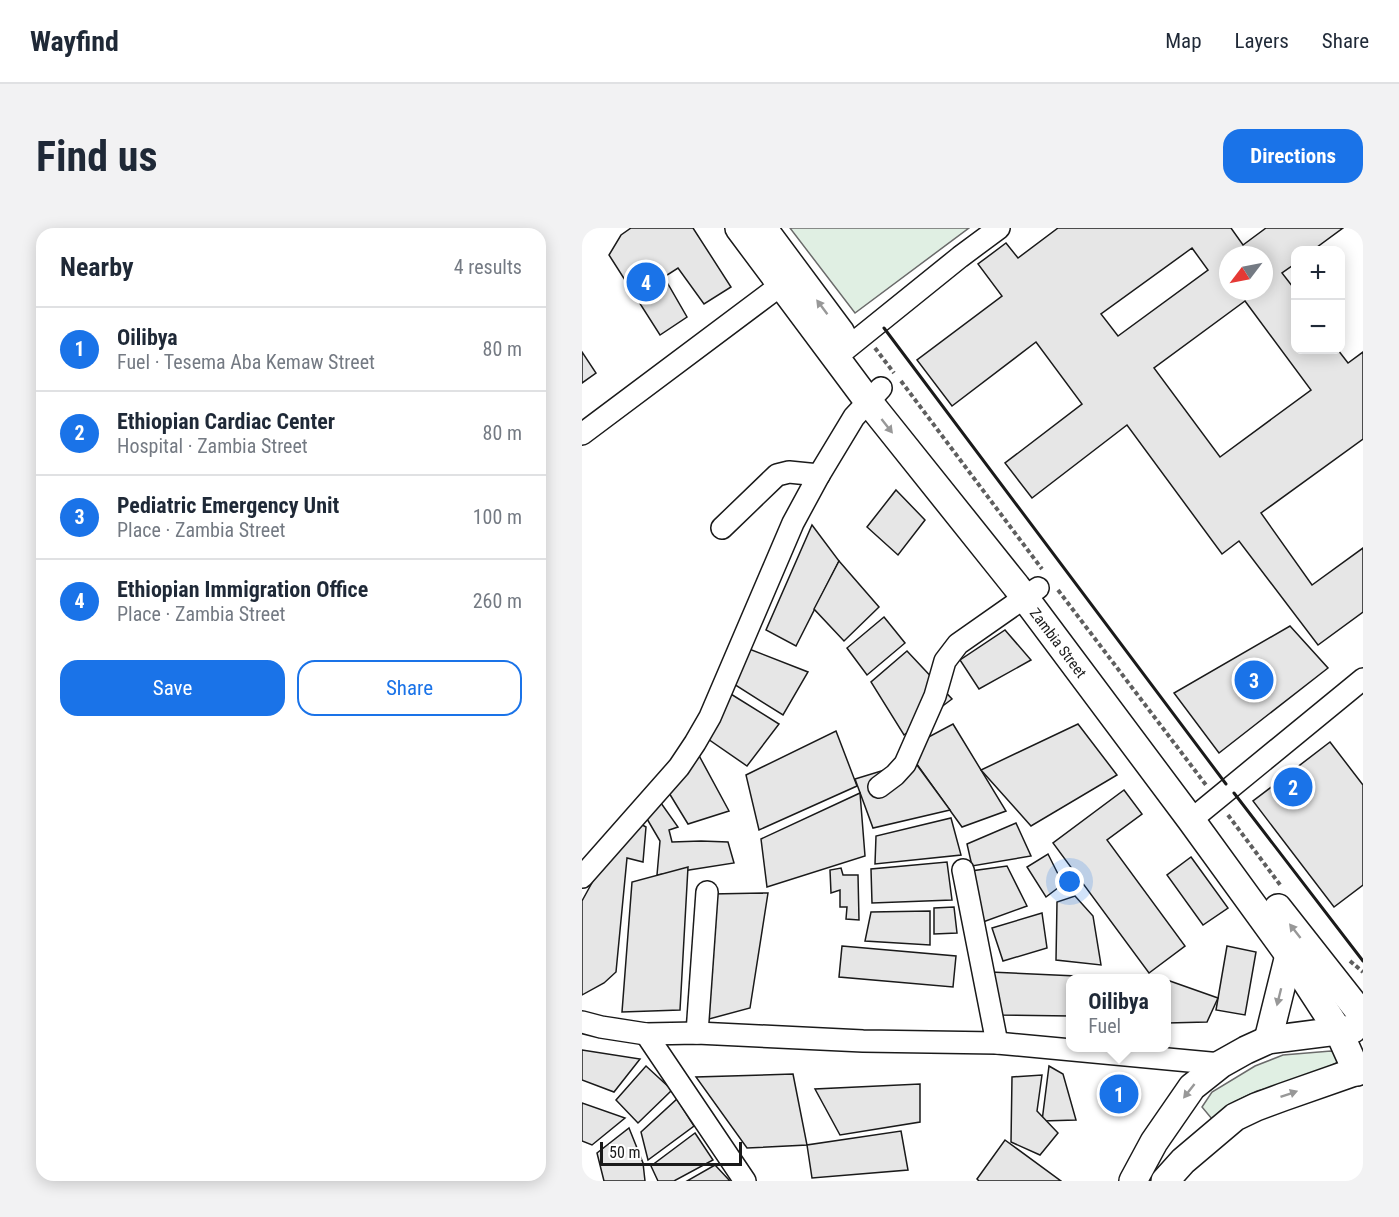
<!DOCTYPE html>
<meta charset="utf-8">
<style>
:root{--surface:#fff;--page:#f2f2f3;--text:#1f2937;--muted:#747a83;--line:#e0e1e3;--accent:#1a73e8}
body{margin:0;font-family:"Roboto Condensed",sans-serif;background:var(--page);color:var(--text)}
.controls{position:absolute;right:18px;top:18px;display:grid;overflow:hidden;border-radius:12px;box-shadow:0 3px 15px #0003}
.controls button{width:54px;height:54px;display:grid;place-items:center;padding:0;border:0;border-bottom:2px solid var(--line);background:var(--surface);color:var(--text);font:30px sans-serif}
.compass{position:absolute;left:637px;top:18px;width:54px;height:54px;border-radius:50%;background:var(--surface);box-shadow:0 3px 15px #0003;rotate:238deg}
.scale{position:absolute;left:18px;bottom:15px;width:142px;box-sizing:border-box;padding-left:6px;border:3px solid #1a1a1a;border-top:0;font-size:16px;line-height:21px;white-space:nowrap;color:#1a1a1a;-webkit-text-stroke:4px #fff;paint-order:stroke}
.you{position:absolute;left:488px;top:654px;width:21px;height:21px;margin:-15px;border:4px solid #fff;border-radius:50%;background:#1a73e8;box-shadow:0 0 0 9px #1a73e833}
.badge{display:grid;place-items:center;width:39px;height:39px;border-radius:50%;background:var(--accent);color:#fff;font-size:20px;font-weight:700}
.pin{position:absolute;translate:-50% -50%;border:3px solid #fff;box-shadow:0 2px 6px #0006}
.popup{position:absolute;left:484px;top:746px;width:105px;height:78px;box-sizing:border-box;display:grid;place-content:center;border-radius:12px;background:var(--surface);filter:drop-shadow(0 2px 4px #0005);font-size:20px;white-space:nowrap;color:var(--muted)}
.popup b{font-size:22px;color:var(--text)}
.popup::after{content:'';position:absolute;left:50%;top:100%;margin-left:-12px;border:12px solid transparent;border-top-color:var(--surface)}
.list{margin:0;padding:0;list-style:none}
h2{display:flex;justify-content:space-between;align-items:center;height:78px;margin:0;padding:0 24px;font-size:26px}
h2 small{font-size:20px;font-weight:400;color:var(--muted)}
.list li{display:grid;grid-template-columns:39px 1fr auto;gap:18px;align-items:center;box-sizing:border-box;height:84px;padding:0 24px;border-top:2px solid var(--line)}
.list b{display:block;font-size:22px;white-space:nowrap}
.list p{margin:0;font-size:20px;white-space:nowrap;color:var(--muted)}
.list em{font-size:20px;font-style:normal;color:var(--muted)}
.actions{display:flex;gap:12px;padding:18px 24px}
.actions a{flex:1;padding:14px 0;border:2px solid var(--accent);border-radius:18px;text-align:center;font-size:21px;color:var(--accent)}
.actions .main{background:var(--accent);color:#fff}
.map{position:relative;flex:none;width:781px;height:953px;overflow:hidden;border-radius:18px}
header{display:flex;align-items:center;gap:36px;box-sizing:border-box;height:84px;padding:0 30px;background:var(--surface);border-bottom:2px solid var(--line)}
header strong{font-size:28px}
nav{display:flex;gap:33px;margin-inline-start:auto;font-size:21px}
.intro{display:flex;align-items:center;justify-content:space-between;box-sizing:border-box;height:144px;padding:0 36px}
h1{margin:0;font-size:42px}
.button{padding:15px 27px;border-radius:18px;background:var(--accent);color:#fff;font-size:21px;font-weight:700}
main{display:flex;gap:36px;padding:0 36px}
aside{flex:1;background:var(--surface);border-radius:18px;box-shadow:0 3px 15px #0003}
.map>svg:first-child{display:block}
</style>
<header>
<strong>Wayfind</strong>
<nav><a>Map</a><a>Layers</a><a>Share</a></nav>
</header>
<div class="intro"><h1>Find us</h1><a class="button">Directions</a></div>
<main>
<aside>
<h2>Nearby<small>4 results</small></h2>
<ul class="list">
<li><span class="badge">1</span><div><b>Oilibya</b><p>Fuel · Tesema Aba Kemaw Street</p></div><em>80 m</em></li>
<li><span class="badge">2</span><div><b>Ethiopian Cardiac Center</b><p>Hospital · Zambia Street</p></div><em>80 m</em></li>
<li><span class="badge">3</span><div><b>Pediatric Emergency Unit</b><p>Place · Zambia Street</p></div><em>100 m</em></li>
<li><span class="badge">4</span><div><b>Ethiopian Immigration Office</b><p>Place · Zambia Street</p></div><em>260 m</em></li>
</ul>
<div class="actions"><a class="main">Save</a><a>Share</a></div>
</aside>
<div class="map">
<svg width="781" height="953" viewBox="0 0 781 953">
<rect width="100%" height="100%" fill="#fff"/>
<g fill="#e0efe3" stroke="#6a6a6a" stroke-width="1.5">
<path d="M208,0H387L273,85Z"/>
<path d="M749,823L760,827L758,833L744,840L694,858L675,863L652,874L630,891L620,879L630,864L673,838L701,827Z"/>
</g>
<g fill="#e6e6e6" stroke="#1a1a1a" stroke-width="1.5" fill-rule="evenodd">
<path d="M49,0H111L149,59L122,76L96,40L82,49L105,89L78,107L27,27L39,7Z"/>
<path d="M476,0H649L661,17L684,0H761L731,22H714V35L700,45L714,63V122H756L766,135L781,124V211L679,285L730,357L781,320V384L736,417L657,313L640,326L545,197L450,270L423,235L500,176L454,114L370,178L335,132L420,68L396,36L424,15L436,30ZM610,20L626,42L536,108L519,86ZM646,27H682V63H646ZM663,73L729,162L638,229L572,140Z"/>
<path d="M0,124L14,145L0,155Z"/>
<path d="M314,262L343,292L316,327L285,299Z"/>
<path d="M230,297L257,333L214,418L184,402Z"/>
<path d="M257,333L297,379L262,413L232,381Z"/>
<path d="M302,389L323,415L285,447L265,420Z"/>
<path d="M708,398L746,440L637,525L592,465Z"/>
<path d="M423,402L449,432L397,461L378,432Z"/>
<path d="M162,419L226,444L201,487L147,453Z"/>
<path d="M325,423L370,471L322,507L289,454Z"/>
<path d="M144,463L197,496L165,538L126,511Z"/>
<path d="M371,496L424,583L380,599L324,521Z"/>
<path d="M496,496L535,547L449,598L399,542Z"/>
<path d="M254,503L275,558L177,602L164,547Z"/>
<path d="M748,514L781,557V657L752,679L671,573Z"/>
<path d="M114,522L147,583L106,596L81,555Z"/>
<path d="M332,533L368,582L291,600L273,551Z"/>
<path d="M542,562L560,586L525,612L603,718L567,745L471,615Z"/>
<path d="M278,565L283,628L185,659L179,611Z"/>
<path d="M74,568L96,599L87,602L90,614L119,613L146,614L152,635L75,647L78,613L58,579Z"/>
<path d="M46,589L64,599L61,634L45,630L34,744L22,755L0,767V673Z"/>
<path d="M369,590L379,627L293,636L294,608Z"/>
<path d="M434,595L449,628L390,638L385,616Z"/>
<path d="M466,626L481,656L464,669L445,639Z"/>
<path d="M609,629L646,680L621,697L585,647Z"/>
<path d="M365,634L370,672L290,675L289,641Z"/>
<path d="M425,638L445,678L401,694L389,643Z"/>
<path d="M106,639L98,782L40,784L50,654Z"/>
<path d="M259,640L261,647H276L277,692L264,691L265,679H258V662L249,665L248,642Z"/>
<path d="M186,665L168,780L112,795L129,666Z"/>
<path d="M493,668L511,688L519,737L474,732L475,674Z"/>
<path d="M372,679L375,705L352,706V680Z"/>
<path d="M348,683V717L283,713L289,684Z"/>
<path d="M460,685L465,720L421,733L410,700Z"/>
<path d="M260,718L374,728L371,759L257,749Z"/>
<path d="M645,718L674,724L663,787L634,782Z"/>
<path d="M408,744L516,749V750H489V788L416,787Z"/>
<path d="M585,752L636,770L625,794L585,795Z"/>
<path d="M0,822L58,831L32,864L0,852Z"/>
<path d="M64,838L90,862L56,895L34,872Z"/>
<path d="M467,838L481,846L494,892L460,893Z"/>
<path d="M211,846L225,917L165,920L114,849Z"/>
<path d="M460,847L455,883L476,905L458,927L429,914L430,849Z"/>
<path d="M338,856V894L258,907L233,861Z"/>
<path d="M95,871L112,898L66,932L59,904Z"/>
<path d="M0,875L43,890L10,917L0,913Z"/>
<path d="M47,900L61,935L63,953H22L15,925Z"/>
<path d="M319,903L326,942L230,950L225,917Z"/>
<path d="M113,905L131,932L92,953H76L69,938Z"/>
<path d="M423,912L479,953H397L395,951Z"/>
<path d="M133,937L148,953H105Z"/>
</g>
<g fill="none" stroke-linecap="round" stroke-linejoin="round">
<g stroke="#1a1a1a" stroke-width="24">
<g id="minor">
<path d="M254,129L378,29L417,0"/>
<path d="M0,206L199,57L211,46"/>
<path d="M140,300L195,247L207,244L237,247"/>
<path d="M297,559L313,547L323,536L353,468L363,433L376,416L456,360"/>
<path d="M609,592L781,451"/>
<path d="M381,642L415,815"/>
<path d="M0,649L97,539L113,515L128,489L211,295L237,247L272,189L299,160"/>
<path d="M0,794L19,799L64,806L115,805L281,813L415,815L639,836"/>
<path d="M115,805L125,664"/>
<path d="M64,806L163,953"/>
</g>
</g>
<g stroke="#1a1a1a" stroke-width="30">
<g id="major">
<path d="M157,0L286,173L434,358L609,592L707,727L757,804L775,844"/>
<path d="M181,0L259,105"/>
<path d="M696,680L781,788"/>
<path d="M686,812L707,727"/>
<path d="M551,953L572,914L610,859L639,836L664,822L686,812L771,801"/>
<path d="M583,953L601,933L653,889L674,879L701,869L781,841"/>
</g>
</g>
<g stroke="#5f5f5f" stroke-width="4" stroke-dasharray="4.5 3" stroke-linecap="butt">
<path d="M293,120L312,145"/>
<path d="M319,153L460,341"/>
<path d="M476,362L624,557"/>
<path d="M646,587L699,658"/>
<path d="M768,733L781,744"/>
</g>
<use href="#minor" stroke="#fff" stroke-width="21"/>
<use href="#major" stroke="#fff" stroke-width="27"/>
<g stroke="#1a1a1a" stroke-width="3">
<path d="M302,100L644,556"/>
<path d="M652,565L781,733"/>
</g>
</g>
<defs><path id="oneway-solid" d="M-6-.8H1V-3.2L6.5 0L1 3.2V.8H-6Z" transform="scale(1.5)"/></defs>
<g fill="#989898">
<use href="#oneway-solid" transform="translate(240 79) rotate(-127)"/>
<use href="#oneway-solid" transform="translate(305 198) rotate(52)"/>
<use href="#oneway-solid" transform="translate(713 703) rotate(-128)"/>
<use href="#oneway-solid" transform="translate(697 769) rotate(104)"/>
<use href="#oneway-solid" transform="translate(607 863) rotate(128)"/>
<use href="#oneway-solid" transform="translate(707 866) rotate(-19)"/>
</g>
<g text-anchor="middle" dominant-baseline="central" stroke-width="4.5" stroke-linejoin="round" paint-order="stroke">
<g font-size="15" fill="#1a1a1a" stroke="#fff">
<text transform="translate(476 415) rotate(53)">Zambia Street</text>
</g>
</g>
</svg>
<div class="controls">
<button>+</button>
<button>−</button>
</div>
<svg class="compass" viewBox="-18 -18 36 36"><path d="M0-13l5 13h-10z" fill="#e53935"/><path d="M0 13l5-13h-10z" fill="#747a83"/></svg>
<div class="scale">50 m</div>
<div class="you"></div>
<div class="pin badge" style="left:537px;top:866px">1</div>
<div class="popup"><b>Oilibya</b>Fuel</div>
<div class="pin badge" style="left:711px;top:559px">2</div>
<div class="pin badge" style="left:672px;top:452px">3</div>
<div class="pin badge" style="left:64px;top:54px">4</div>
</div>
</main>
